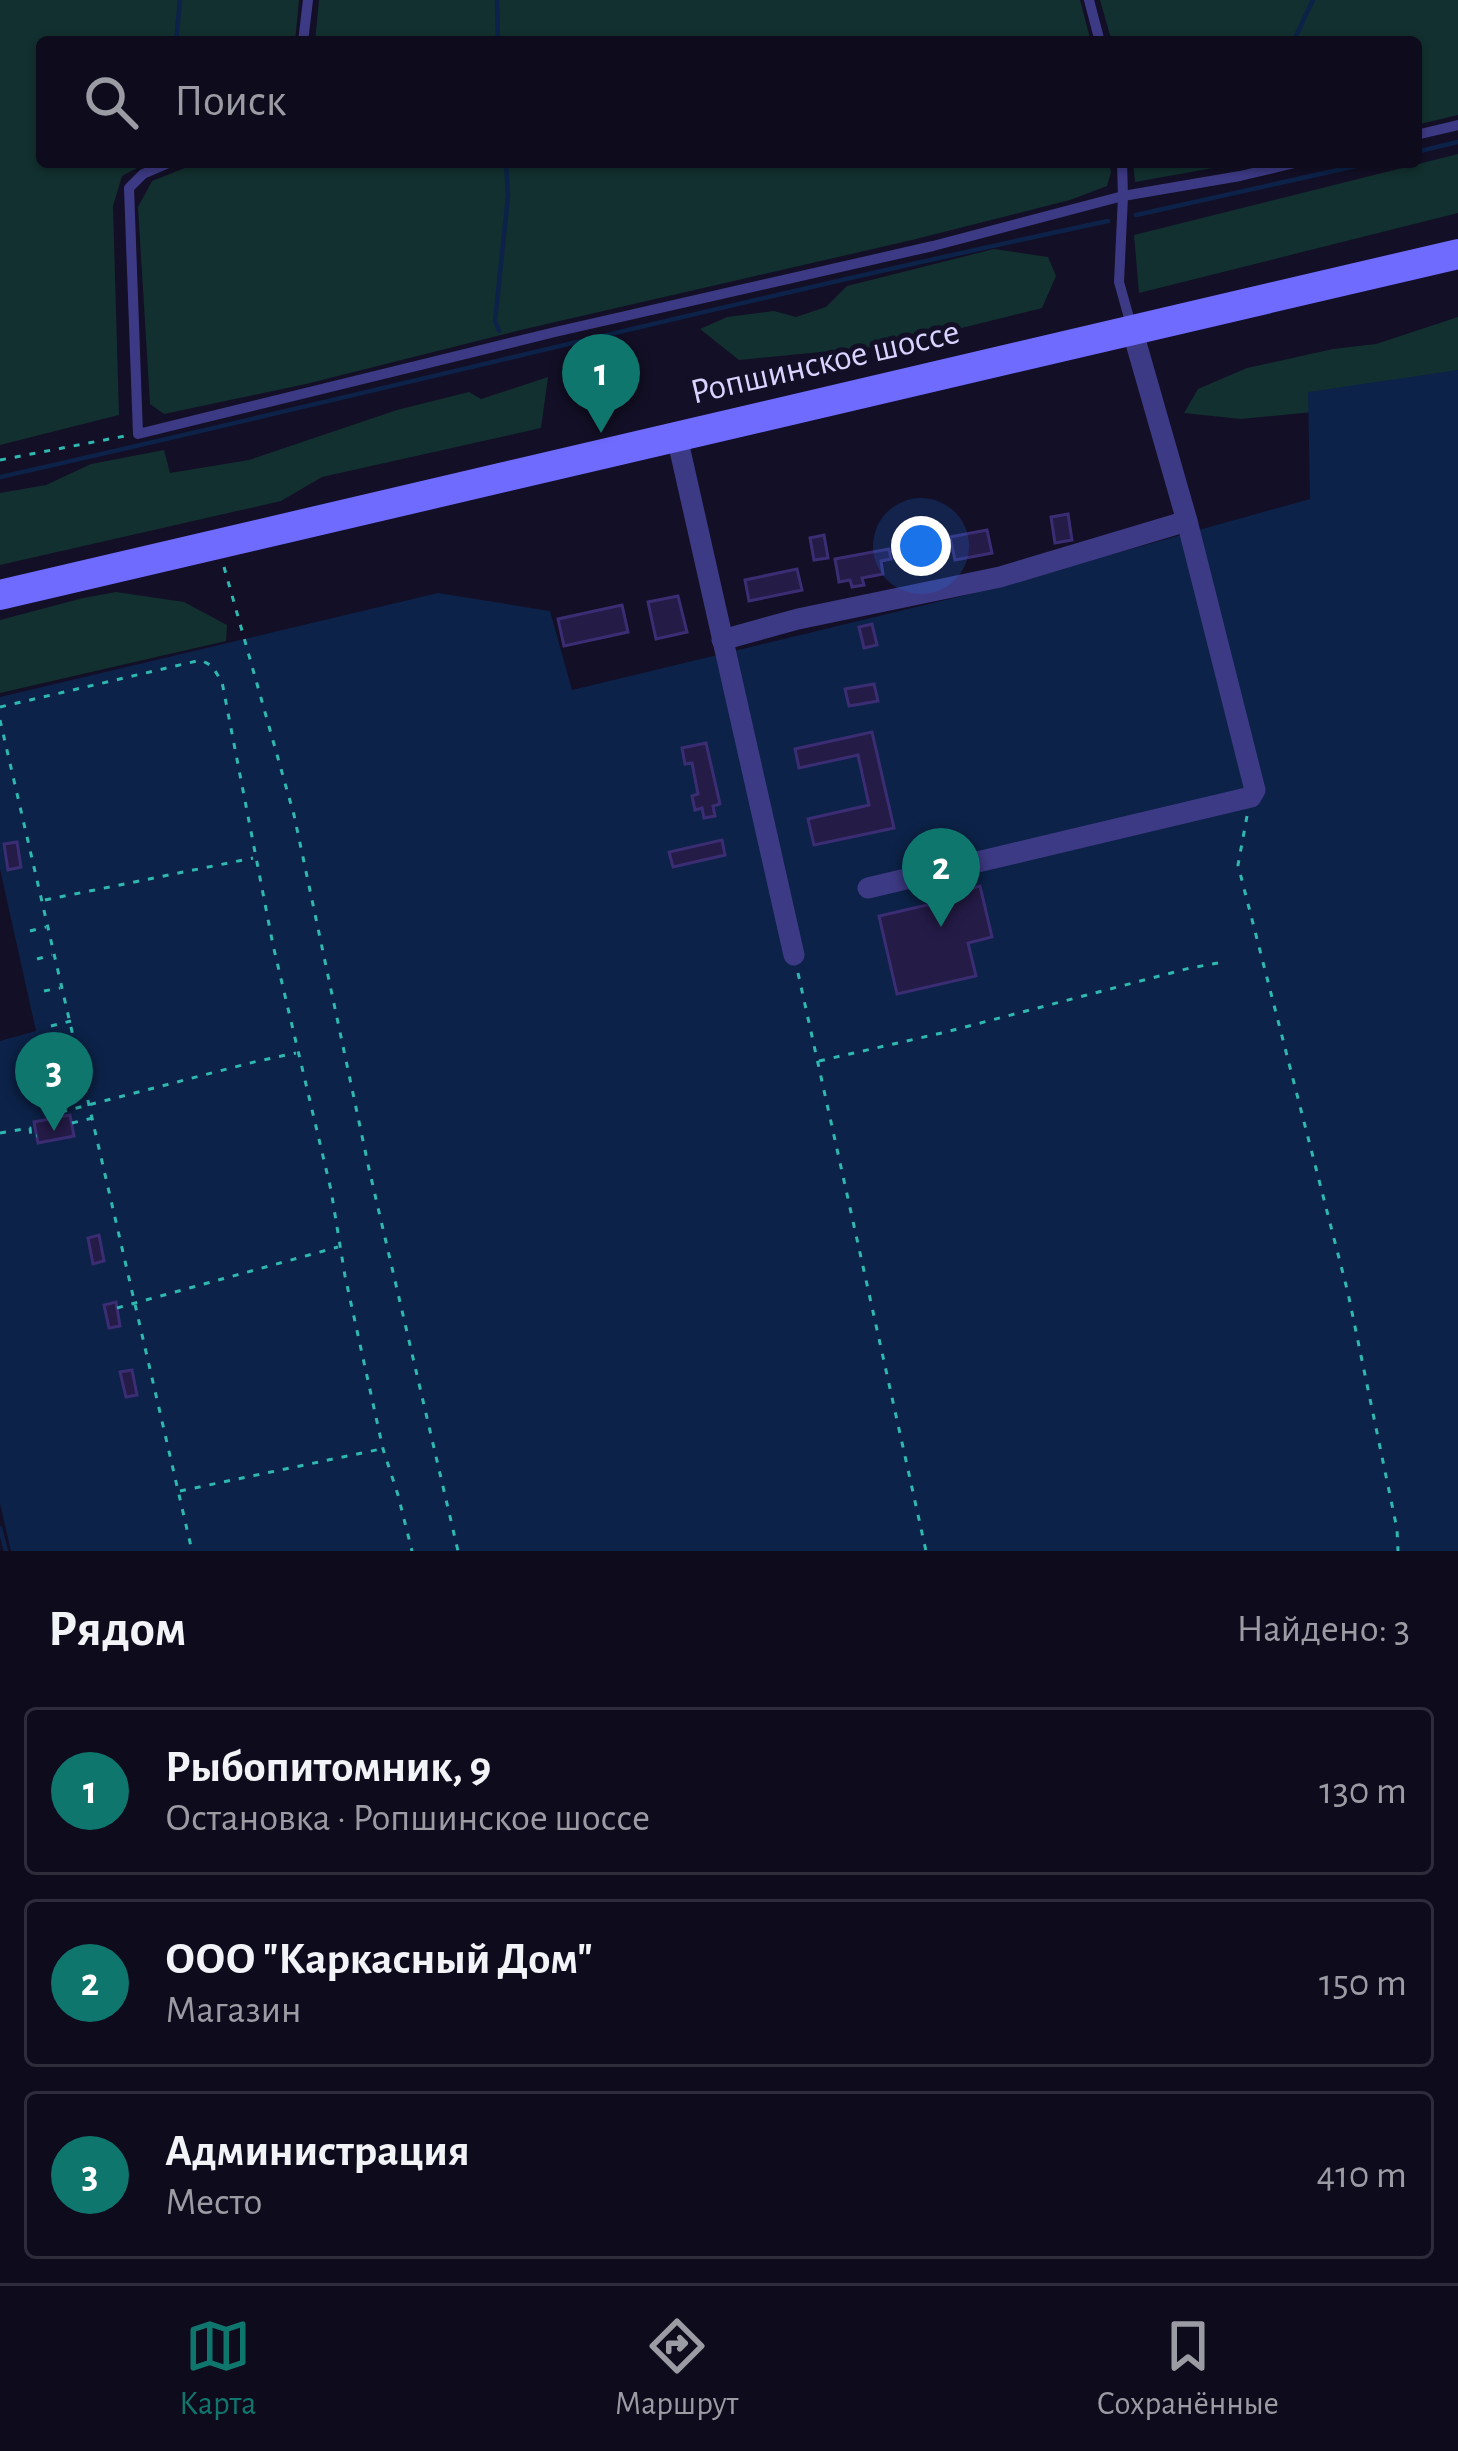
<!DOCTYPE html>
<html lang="ru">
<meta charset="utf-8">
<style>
:root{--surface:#0e0b1c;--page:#171425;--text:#f1f3f6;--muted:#9b9ba3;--line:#2e2b3b;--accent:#0f766e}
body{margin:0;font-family:"Alegreya Sans",sans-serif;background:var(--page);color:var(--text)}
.you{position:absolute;left:921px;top:546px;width:42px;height:42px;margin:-30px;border:9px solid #fff;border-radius:50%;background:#1a73e8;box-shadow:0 0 0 18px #1a73e833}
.badge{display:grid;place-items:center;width:78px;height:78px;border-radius:50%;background:var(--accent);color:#fff;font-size:39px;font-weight:700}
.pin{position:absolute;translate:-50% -99px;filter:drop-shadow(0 3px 6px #0008)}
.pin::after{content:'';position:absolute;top:63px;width:42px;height:36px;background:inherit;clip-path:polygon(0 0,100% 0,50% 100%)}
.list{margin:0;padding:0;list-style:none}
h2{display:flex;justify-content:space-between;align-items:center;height:156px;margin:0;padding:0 48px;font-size:51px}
h2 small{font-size:39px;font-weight:400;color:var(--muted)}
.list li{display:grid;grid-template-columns:78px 1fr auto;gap:36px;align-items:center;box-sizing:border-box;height:168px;margin:0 24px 24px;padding:0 24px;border:3px solid var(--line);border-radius:12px}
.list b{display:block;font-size:45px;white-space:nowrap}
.list p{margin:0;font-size:39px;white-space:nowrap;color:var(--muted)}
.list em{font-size:39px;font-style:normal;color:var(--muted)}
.icon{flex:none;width:66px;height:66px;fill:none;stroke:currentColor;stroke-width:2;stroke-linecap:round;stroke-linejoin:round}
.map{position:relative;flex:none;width:1458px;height:1551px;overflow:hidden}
.search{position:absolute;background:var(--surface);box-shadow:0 3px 9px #0004;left:36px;right:36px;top:36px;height:132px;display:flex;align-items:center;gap:30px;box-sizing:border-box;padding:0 42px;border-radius:12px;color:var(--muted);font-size:45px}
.sheet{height:732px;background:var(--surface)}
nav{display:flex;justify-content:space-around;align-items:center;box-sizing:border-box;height:168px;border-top:3px solid var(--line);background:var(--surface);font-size:33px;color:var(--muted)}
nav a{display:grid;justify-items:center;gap:6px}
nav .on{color:var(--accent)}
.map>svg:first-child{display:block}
</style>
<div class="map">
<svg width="1458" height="1551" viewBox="0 0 1458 1551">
<rect width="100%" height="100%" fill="#130f26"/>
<g fill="#12302f">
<path d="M0,0H299L295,42H42V162H148L122,176L113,206L119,415L0,445Z"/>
<path d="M319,0H1080L1091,42H315Z"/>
<path d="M1100,0H1458V115L1416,125V42H1112Z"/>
<path d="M1458,154V213L1139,293L1134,235Z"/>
<path d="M200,162H1109L1111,172L1107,186L1070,200L912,240L525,329L306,384L164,414L150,404L138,207L152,181Z"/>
<path d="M1133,162H1247L1135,182Z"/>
<path d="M994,249L1048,257L1056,276L1042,308L893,345L739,360L700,329L727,317L774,311L796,317L826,307L847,286Z"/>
<path d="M1458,317V901L1334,410L1241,419L1184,413L1198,389L1247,368L1333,349L1376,344Z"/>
<path d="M548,377L541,428L322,477L281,501L0,565V493L46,485L91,464L164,450L170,473L249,460L397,410L469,392L481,399Z"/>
<path d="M116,592L184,602L227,625L226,641L0,693V620L83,598Z"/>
</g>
<path fill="#0c2248" d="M1458,370V1551H11L0,1504V1041L36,1031L0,869V697L438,593L550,611L572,690L970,594L1310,499L1308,392Z"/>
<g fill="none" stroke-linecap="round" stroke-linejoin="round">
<g stroke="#0c2248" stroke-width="4.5">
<path d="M497,0L498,42"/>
<path d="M176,42L180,0"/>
<path d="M1293,42L1313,0"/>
<path d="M1416,152L1458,142"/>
<path d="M1243,162V166"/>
<path d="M1136,215L1374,162"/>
<path d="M499,331L495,321L508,196L506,162"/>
<path d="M0,477C370,394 737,300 1108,221"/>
<path d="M0,1528L6,1551"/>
</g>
</g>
<g fill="#241b47" stroke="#3b2d73" stroke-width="3">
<path d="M1068,514L1072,540L1055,543L1051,517Z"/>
<path d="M987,530L992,553L955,560L950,537Z"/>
<path d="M824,535L828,558L814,560L810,538Z"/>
<path d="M889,549L891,559L881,561L883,574L862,578L864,585L852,587L850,580L839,582L835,559Z"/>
<path d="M797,569L802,590L749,601L745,580Z"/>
<path d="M678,596L687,632L656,639L648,602Z"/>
<path d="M622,605L628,632L564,646L558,619Z"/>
<path d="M872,624L877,645L864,648L859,627Z"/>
<path d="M874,684L878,701L849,706L845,689Z"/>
<path d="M872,732L894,828L814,845L808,819L869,805L858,755L799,768L795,749Z"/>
<path d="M706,743L720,804L713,806L715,816L704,818L702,808L695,810L692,796L698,794L692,763L685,764L682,748Z"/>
<path d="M722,840L725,855L673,867L669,852Z"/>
<path d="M17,842L21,867L8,870L4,844Z"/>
<path d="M980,886L992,937L968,943L976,976L897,994L879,916L957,898L956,892Z"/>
<path d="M70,1115L74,1136L38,1143L34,1122Z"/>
<path d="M99,1235L104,1261L93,1264L88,1238Z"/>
<path d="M116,1302L120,1326L109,1328L104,1305Z"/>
<path d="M132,1370L137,1395L126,1397L120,1372Z"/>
</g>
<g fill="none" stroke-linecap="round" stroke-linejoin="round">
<g stroke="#2fb8b0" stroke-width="3" stroke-dasharray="6 9" stroke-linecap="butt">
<path d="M0,460L125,436"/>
<path d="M224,567L294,815L369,1169L458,1551"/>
<path d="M0,707L201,660L212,666L222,682L273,945L331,1190L345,1276L383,1449L398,1495L412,1551"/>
<path d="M0,720L192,1551"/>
<path d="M1247,816L1238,865L1348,1293L1397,1529L1398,1551"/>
<path d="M45,900L253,858"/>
<path d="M30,931L46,927"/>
<path d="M37,959L52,955"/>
<path d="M798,973L926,1551"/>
<path d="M44,991L60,988"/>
<path d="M51,1026L71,1021"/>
<path d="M819,1061L946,1032L1190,968L1218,963"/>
<path d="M61,1112L258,1061L296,1053"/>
<path d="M72,1123L93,1118"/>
<path d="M0,1133L30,1128L31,1137L37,1136"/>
<path d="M117,1308L338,1247"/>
<path d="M180,1491L381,1449"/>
</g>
<g stroke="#3d3a85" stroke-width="10">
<path d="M1089,0L1100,42"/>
<path d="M303,42L308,0"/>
<path d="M1416,135L1458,125"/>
<path d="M171,162L143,174L129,188L138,434L555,332L933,246L1123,196L1240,176L1299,162"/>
<path d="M1122,162L1123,196L1119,282L1131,325"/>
</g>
<g stroke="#3d3a85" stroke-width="21">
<path d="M677,437L794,955"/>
<path d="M722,640L798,619L1000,577L1187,521"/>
<path d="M868,888L1251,797L1255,790L1187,521L1132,329"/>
</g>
<path stroke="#6f6bff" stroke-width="30" d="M0,595L1458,254"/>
</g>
<g text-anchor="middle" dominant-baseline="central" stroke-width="10" stroke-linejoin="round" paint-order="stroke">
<g font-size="36" fill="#d9d4ff" stroke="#130f26">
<text transform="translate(825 362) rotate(-13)">Ропшинское шоссе</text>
</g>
</g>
</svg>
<div class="you"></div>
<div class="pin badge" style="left:601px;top:433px">1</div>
<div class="pin badge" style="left:941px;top:927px">2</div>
<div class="pin badge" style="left:54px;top:1131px">3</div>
<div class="search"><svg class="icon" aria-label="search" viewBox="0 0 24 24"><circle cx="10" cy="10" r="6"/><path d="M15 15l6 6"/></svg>Поиск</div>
</div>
<section class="sheet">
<h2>Рядом<small>Найдено: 3</small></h2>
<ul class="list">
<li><span class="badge">1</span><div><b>Рыбопитомник, 9</b><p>Остановка · Ропшинское шоссе</p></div><em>130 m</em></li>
<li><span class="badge">2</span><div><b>ООО &quot;Каркасный Дом&quot;</b><p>Магазин</p></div><em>150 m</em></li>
<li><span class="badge">3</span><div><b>Администрация</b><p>Место</p></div><em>410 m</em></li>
</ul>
</section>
<nav>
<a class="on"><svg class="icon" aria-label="map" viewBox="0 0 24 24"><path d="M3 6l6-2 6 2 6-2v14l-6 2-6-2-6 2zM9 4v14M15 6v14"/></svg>Карта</a>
<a><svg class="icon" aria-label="directions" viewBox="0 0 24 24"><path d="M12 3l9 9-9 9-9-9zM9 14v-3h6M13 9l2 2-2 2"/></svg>Маршрут</a>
<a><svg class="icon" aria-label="saved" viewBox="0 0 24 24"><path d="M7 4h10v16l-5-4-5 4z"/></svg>Сохранённые</a>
</nav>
